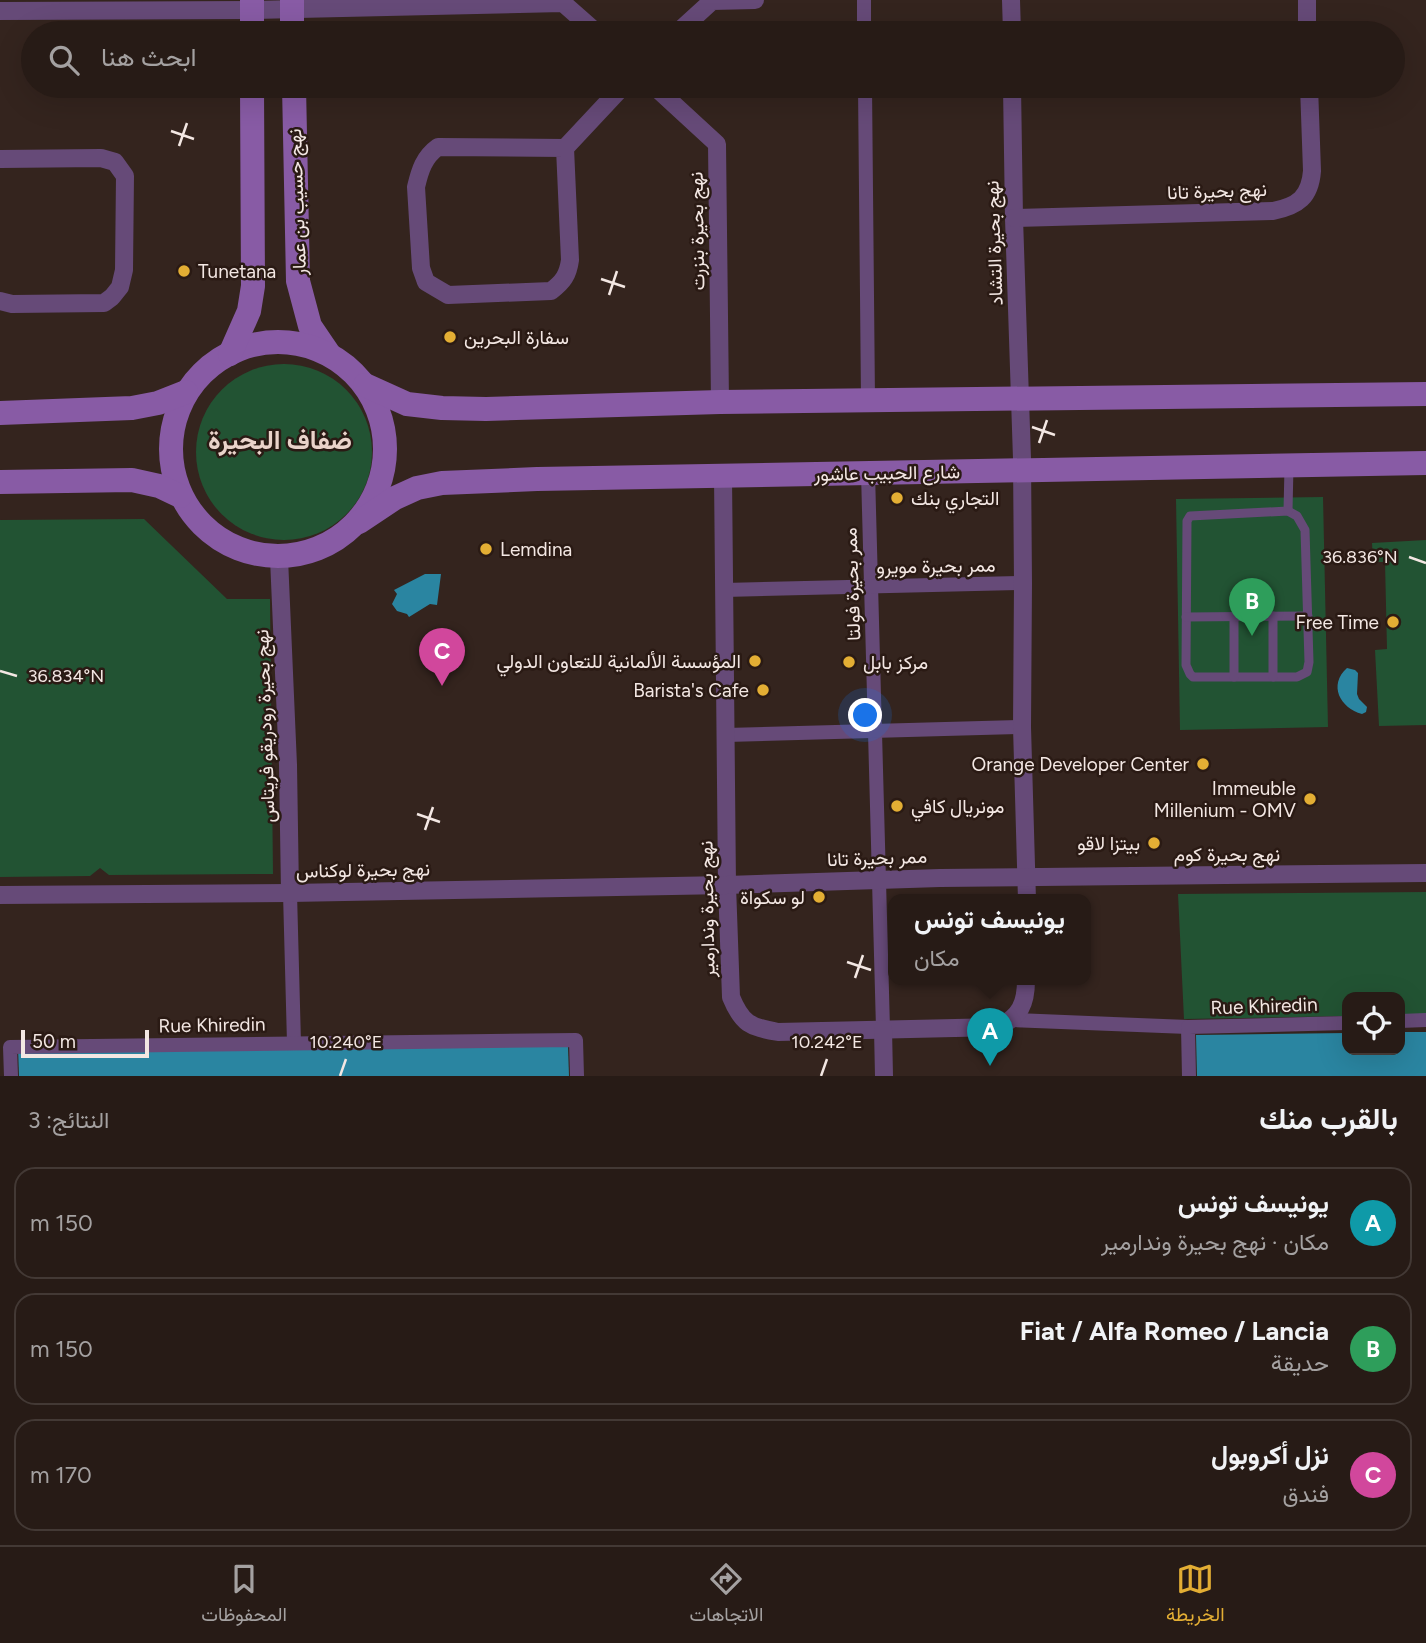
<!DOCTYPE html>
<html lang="ar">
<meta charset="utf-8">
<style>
:root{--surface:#271b16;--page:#332823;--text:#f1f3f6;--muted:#a4a1a1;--line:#433935;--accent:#e3ae34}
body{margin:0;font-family:Figtree,Vazirmatn,sans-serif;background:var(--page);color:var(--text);direction:rtl}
.controls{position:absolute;right:21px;bottom:21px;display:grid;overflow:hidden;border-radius:14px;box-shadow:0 7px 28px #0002}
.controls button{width:63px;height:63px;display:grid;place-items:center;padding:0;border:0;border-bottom:2px solid var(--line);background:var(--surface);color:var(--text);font:35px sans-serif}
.scale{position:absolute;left:21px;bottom:18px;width:128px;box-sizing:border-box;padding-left:7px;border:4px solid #f3e7e3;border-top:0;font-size:19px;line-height:24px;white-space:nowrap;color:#f3e7e3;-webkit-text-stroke:5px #2a1a14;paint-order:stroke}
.you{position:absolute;left:866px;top:716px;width:24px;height:24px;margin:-18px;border:5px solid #fff;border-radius:50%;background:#1a73e8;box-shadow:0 0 0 10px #1a73e833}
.badge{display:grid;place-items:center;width:46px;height:46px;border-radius:50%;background:var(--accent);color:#fff;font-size:23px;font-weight:700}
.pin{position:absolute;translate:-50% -58px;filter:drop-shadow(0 2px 4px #0008)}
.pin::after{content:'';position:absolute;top:37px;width:24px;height:21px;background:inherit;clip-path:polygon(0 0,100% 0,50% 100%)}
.popup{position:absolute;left:888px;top:894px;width:203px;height:91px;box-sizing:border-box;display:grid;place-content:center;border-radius:14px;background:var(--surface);filter:drop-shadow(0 2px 5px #0005);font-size:23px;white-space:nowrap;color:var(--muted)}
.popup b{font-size:26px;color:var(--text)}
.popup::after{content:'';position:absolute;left:50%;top:100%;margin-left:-14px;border:14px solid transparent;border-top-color:var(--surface)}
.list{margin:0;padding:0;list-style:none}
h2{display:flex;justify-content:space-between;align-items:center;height:91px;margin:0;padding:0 28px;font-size:30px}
h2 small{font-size:23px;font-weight:400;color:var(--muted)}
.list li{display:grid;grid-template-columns:46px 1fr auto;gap:21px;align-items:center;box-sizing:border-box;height:112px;margin:0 14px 14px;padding:0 14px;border:2px solid var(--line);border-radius:21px}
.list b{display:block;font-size:26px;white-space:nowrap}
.list p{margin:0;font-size:23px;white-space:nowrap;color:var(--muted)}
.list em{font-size:23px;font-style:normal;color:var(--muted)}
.icon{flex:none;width:38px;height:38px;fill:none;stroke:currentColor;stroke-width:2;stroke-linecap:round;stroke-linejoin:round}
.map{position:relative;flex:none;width:1426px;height:1076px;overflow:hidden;direction:ltr}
.search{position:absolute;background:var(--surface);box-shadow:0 7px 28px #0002;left:21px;right:21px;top:21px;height:77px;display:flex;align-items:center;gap:18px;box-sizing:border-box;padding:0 24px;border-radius:38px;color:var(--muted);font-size:26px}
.sheet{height:469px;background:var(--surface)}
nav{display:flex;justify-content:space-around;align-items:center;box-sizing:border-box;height:98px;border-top:2px solid var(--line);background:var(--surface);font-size:19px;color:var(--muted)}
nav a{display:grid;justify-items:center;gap:4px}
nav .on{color:var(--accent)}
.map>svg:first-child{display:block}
</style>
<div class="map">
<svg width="1426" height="1076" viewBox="0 0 1426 1076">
<rect width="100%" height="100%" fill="#34241e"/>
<g fill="#225333">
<circle cx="284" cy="452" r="88"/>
<path d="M1323,497L1328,727L1180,730L1176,499Z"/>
<path d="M144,519L227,599H270L273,874L109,875L100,868L90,876L0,877V520Z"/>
<path d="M1426,540V725L1379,726L1375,650L1387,649L1385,562H1373L1372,543Z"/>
<path d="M1426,892V1014L1400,1015V997H1347V1016L1184,1019L1178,894Z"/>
</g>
<g fill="#2a85a1">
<path d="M425,574H441L437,605L430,604L409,617L407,614L397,611L392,604L397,594L394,590Z"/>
<path d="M1347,668L1355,670L1358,673L1357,694L1359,699L1367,707L1366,712L1362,714C1340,708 1328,685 1347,668Z"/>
<path d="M1400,1032H1426V1076H1197L1196,1035L1347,1033V1050H1400Z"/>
<path d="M18,1047H568L569,1076H19Z"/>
</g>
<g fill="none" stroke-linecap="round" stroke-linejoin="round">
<g stroke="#664a78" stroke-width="9">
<path d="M1288,511L1297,516L1305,530L1309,662L1307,672L1297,677H1193L1190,674L1186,665L1187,521L1190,516Z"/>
<path d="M1288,511L1289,467"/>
<path d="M1234,616V677"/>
<path d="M1186,617L1308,616"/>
<path d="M1273,677V616"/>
</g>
<g stroke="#664a78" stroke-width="14">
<path d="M864,0V33"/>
<path d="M865,86L868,400"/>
<path d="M868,473L883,1029"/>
<path d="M724,590L1023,583"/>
<path d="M726,735L1022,727"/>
<path d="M290,893L294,1043"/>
<path d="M1013,1020L1188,1027"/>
<path d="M1400,1021L1426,1020"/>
<path d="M11,1076L10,1047L576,1040L577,1076"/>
<path d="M1189,1076L1188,1027L1347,1023"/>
</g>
<g stroke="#664a78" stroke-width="18">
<path d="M1011,0L1012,33"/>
<path d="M0,11L252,10L563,3L597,33"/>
<path d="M677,33L712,1L755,0"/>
<path d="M1307,33V0"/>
<path d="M654,86L717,144L720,402"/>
<path d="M1012,86L1014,218L1022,459L1023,583L1022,727L1027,900"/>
<path d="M565,148L438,147C424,157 420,170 416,187L421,268L426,282L448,295L551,291C563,282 568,275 570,260L565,148L623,86"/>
<path d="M0,159L101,158L115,162L125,176L124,270L120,287L112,297L104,303L12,304L0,301"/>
<path d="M1014,218L1273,211C1298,206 1310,197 1312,171L1309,86"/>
<path d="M723,476L727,885L731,997C742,1024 750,1027 778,1032L999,1027C1020,1016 1026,1004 1026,980"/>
<path d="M279,558L288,765L290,893"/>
<path d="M0,895L290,893L727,885L940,878L1426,873"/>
<path d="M883,1029L884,1076"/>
</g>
<g stroke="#885ba5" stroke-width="24">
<path d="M252,0V33"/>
<path d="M292,0V33"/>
<path d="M294,86L298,281L310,326L329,354"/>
<circle cx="278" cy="449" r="107"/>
<path d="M230,354L249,311L253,286L252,86"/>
<path d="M365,385L407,404L442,408L486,409L720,402L1426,394"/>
<path d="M0,413L132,408L158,403L186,392"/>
<path d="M0,482L132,480L159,486L180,496"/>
<path d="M359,522L395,498L417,488L442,483L537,479L1426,463"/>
</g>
</g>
<path fill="none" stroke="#f3e7e3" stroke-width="2.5" d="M171,131L194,139M179,146L187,123M601,279L625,287M609,295L617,271M1032,427L1055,435M1039,443L1047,420M1409,557L1426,563M0,671L17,676M417,814L440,822M425,830L433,807M847,962L871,970M855,978L863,955M340,1076L346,1059M821,1076L827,1059"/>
<g fill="#e3ae34" stroke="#2a1a14" stroke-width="2.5">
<circle cx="184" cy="271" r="7"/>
<circle cx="450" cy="337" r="7"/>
<circle cx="897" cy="498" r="7"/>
<circle cx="486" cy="549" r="7"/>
<circle cx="1393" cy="622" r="7"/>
<circle cx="755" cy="661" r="7"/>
<circle cx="849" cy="662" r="7"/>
<circle cx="763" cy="690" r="7"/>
<circle cx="1203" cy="764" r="7"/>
<circle cx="1310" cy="799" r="7"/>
<circle cx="897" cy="806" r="7"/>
<circle cx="1154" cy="843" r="7"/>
<circle cx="819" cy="897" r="7"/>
</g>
<g text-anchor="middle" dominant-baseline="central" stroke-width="5" stroke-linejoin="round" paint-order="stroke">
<g font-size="19" fill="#f3e7e3" stroke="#2a1a14">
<text transform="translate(1217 191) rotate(-2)">نهج بحيرة تانا</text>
<text transform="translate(297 202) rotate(-92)">نهج حسيب بن عمار</text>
<text transform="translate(697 231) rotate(-91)">نهج بحيرة بنزرت</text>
<text transform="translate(994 243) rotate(-92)">نهج بحيرة التشاد</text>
<text transform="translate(887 473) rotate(-1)">شارع الحبيب عاشور</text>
<text transform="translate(936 566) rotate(-1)">ممر بحيرة مويرو</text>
<text transform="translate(852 584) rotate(-92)">ممر بحيرة فولتا</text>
<text transform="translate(265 726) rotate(-92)">نهج بحيرة رودريقو فريتاس</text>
<text x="1227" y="854">نهج بحيرة كوم</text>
<text transform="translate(877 858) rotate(-2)">ممر بحيرة تانا</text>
<text transform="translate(363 870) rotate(-1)">نهج بحيرة لوكناس</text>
<text transform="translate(707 909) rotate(-91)">نهج بحيرة وندارمير</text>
<text transform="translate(1264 1006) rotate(-2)">Rue Khiredin</text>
<text transform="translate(212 1025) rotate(-1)">Rue Khiredin</text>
</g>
<g font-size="19" fill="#f3e7e3" stroke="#2a1a14" text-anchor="end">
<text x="198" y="271" text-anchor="start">Tunetana</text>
<text x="464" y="337" text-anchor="start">سفارة البحرين</text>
<text x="911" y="498" text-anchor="start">التجاري بنك</text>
<text x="500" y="549" text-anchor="start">Lemdina</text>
<text x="1379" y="622">Free Time</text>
<text x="741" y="661">المؤسسة الألمانية للتعاون الدولي</text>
<text x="863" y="662" text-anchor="start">مركز بابل</text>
<text x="749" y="690">Barista's Cafe</text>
<text x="1189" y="764">Orange Developer Center</text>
<text x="1296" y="788">Immeuble<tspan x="1296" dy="22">Millenium - OMV</tspan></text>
<text x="911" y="806" text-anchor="start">مونريال كافي</text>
<text x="1140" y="843">بيتزا لاقو</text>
<text x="805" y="897">لو سكواة</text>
</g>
<g font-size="26" font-weight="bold" fill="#e9d3ca" stroke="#2a1a14">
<text x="280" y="440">ضفاف البحيرة</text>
</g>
</g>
<g font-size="18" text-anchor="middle" fill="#f3e7e3" stroke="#2a1a14" stroke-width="5" stroke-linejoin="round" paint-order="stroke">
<text x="1360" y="563">36.836°N</text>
<text x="66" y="682">36.834°N</text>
<text x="346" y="1048">10.240°E</text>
<text x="827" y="1048">10.242°E</text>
</g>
</svg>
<div class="controls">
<button><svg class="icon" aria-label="locate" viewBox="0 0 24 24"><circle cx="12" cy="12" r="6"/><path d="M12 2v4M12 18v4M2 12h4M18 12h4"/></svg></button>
</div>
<div class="scale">50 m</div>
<div class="you"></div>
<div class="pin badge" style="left:990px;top:1066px;background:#0f9aa8">A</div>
<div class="popup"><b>يونيسف تونس</b>مكان</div>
<div class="pin badge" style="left:1252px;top:636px;background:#2e9e5b">B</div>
<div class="pin badge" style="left:442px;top:686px;background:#d1479c">C</div>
<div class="search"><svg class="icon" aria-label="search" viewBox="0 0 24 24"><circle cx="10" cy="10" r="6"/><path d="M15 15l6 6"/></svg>ابحث هنا</div>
</div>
<section class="sheet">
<h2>بالقرب منك<small>النتائج: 3</small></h2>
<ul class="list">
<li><span class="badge" style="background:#0f9aa8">A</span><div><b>يونيسف تونس</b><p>مكان · نهج بحيرة وندارمير</p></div><em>150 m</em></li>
<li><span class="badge" style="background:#2e9e5b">B</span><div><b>Fiat / Alfa Romeo / Lancia</b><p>حديقة</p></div><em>150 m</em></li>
<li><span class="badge" style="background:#d1479c">C</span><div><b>نزل أكروبول</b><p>فندق</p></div><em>170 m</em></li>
</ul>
</section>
<nav>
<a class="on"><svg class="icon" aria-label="map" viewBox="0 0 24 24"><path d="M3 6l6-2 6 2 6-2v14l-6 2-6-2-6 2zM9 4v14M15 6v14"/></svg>الخريطة</a>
<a><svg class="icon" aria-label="directions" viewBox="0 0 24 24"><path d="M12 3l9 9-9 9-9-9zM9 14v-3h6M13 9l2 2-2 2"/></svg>الاتجاهات</a>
<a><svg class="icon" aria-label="saved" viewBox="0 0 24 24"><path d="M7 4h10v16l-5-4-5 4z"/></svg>المحفوظات</a>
</nav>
